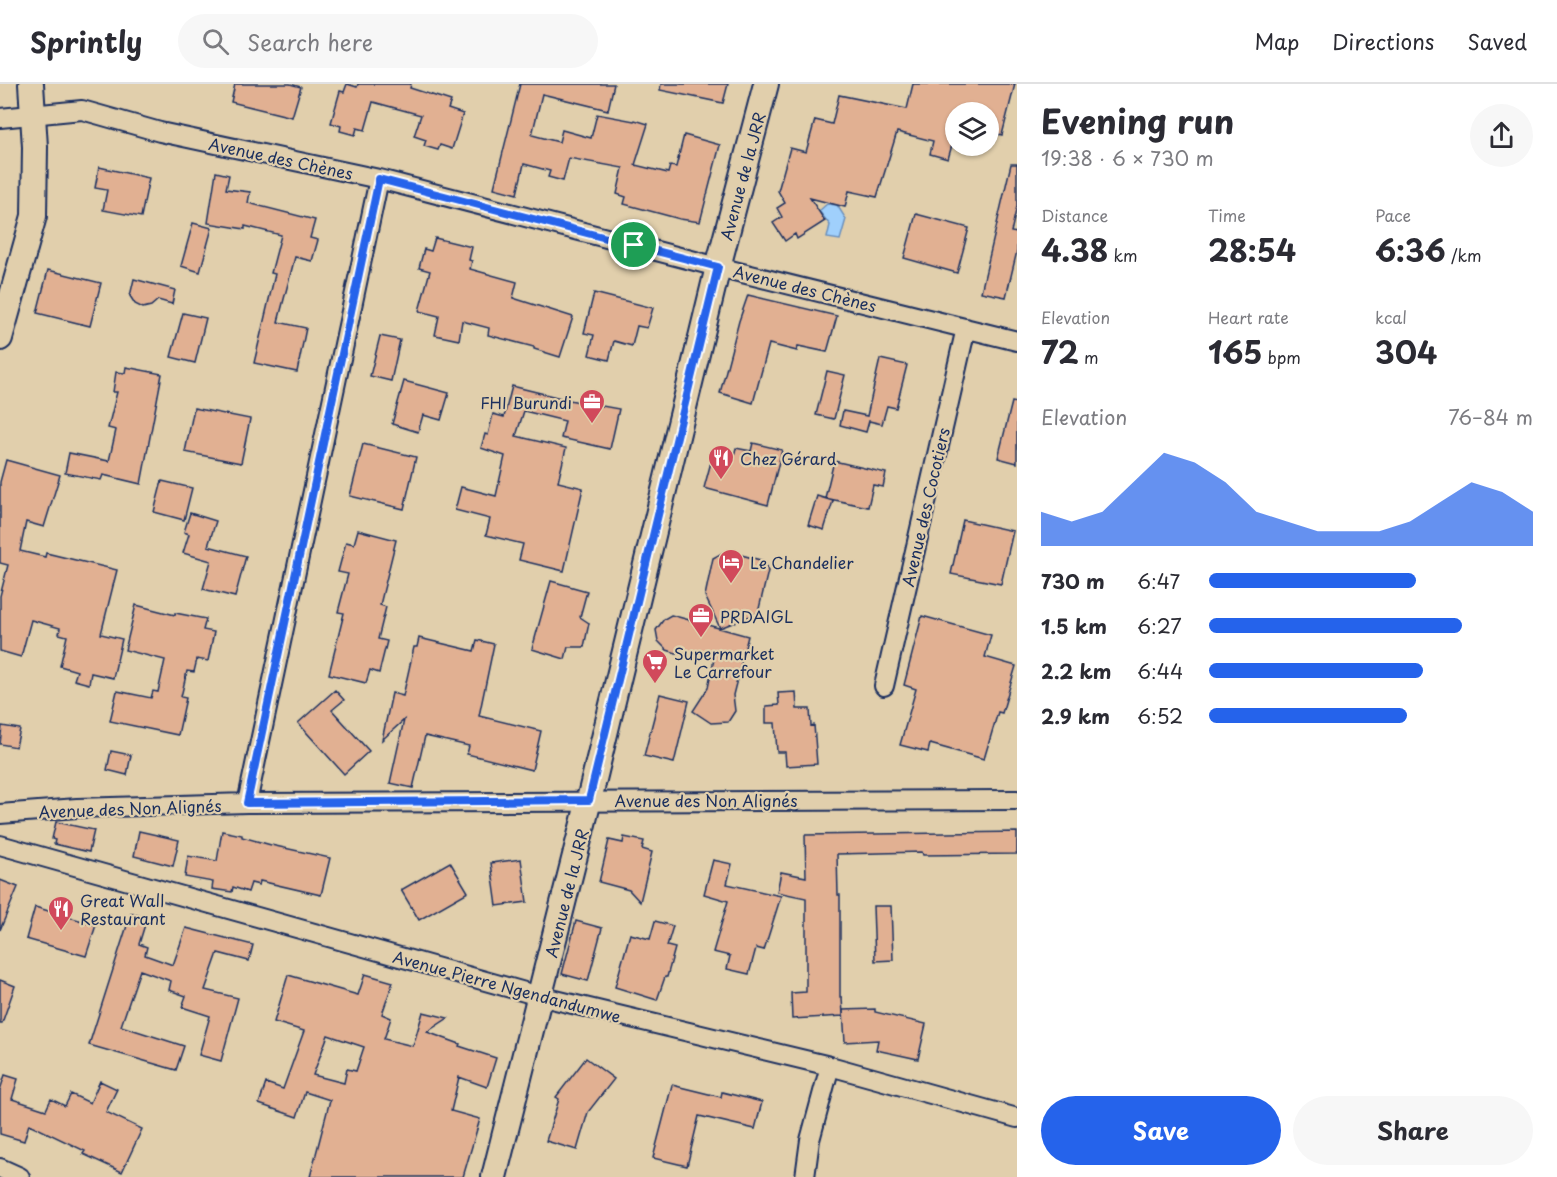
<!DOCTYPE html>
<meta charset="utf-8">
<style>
body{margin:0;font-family:"Playpen Sans",sans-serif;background:#f7f7f7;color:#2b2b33;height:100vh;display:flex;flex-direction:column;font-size:22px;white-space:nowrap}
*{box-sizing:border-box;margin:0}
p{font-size:20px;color:#7c7c81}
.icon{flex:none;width:33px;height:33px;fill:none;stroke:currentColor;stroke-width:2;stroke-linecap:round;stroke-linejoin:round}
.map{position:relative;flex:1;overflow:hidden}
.drawer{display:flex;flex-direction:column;background:#fff;width:540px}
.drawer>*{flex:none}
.tools{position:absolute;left:945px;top:18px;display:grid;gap:12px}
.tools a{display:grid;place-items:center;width:54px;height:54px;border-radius:50%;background:#fff;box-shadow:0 2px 4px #0004;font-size:30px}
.pin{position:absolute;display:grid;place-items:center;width:51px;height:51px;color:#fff;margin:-26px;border:3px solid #fff;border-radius:50%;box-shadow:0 2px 6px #0007}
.round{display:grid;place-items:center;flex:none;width:63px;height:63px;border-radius:32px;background:#f7f7f7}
.summary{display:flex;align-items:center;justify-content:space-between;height:102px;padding:0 24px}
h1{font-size:33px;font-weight:700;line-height:45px}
.metrics{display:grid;grid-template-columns:repeat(3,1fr);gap:9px;height:102px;padding:6px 24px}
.metrics div{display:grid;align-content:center}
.metrics b{font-size:30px;font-weight:700}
.metrics small{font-size:16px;font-weight:400}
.metrics p{font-size:16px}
.chart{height:168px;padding:12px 24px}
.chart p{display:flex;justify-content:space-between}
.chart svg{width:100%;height:108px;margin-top:6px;fill:#2563eb;opacity:.7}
.button{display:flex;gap:12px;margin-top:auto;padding:12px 24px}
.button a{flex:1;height:69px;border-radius:36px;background:#2563eb;color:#fff;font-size:24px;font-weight:700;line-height:69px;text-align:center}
.button a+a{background:#f7f7f7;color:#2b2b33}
ul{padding:0 24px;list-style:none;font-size:20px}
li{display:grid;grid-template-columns:96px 72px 1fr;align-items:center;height:45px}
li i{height:15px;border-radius:8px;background:#2563eb}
header{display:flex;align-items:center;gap:36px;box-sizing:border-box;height:84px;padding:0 30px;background:#fff;border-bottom:2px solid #e1e1e2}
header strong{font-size:28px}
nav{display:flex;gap:33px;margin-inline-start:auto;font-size:21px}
.search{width:420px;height:54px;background:#f7f7f7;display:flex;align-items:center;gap:15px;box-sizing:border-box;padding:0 21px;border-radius:33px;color:#7c7c81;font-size:22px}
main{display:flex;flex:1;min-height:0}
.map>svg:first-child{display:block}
.water{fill:#a0d0fc;stroke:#6b90bd;stroke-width:1.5}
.building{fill:#e1b092;stroke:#1b2f5e;stroke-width:1.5;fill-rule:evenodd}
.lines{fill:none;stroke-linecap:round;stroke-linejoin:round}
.street-casing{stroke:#1b2f5e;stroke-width:22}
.secondary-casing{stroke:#1b2f5e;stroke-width:28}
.street{stroke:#e1cfac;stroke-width:18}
.secondary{stroke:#e1cfac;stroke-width:24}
.route-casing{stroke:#fff;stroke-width:12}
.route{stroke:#2563eb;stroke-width:8}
.labels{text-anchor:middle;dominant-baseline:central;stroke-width:4.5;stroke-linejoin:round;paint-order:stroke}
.street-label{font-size:16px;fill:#1b2f5e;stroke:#e1cfac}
.poi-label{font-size:16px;fill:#1b2f5e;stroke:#e1cfac;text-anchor:start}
</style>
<header>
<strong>Sprintly</strong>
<div class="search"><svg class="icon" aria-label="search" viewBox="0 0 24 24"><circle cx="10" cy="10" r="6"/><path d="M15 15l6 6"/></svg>Search here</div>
<nav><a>Map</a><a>Directions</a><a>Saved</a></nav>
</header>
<main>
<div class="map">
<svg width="1017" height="1093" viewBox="0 0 1017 1093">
<rect width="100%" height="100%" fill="#e1cfac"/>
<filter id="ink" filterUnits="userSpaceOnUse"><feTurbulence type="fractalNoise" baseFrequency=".0167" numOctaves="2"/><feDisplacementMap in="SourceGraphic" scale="12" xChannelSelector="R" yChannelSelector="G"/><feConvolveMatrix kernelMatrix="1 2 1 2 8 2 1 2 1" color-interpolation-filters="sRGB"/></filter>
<g filter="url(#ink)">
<!-- water -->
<path class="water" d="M827,120L837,121L846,135L840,156L827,154L830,141L819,127Z"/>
<!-- building -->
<path class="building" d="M235,0H290L301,3L292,33L231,18Z
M347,0L357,3L358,0H411L410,4L451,17L448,25L463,30L452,65L440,61L438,66L424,62L426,56L414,52L421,31L373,18L365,46L357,44L355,51L340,47L341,42L331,39L340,7L344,8Z
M520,0H614L608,26L542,10L532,51L559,58L562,46L591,54L597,30L634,37L635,36L648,40L635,81L668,89L670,82L676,83L684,51L720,61L700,138L680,135L624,120L626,113L617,110L623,84L569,74L563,97L548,93L550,87L524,80L517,110L494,104Z
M661,0H728L723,19L660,6Z
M913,0H1015L1002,51L988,47V28H956V62L952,61L948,75L930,70L933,57L897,48L877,113L849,107L845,123L810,114L825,137L797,155L795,150L785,157L773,139L782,133L777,124L785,119L778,107L790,64L806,68L815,36L832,40L839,11L907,25Z
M1011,80H1017V122L1011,148L1017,149V167L1006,213L981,208Z
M99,83L149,94L141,133L103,126L107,106L95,104Z
M216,88L229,91L226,105L250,108L248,119L315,136L310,154L318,156L312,177L295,173L278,238L306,244L297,288L254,279L275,190L271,189L281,151L245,142V145L208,139Z
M916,130L969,144L957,189L904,174Z
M193,139L212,144L200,188L181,182Z
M435,154L472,163L469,176L472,177L470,185L517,198L513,214L573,233L560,273L534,265V263L488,251L489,244L462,237L459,256L435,251L439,232L419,227L430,187L419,184L424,165L431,167Z
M48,186L101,199L90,242L37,229Z
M134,195L175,206L172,220L158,216L151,222L143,224L135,220L130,212Z
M594,209L653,224L647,244L637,242L632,262L614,257L609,276L589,271L594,251L584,249Z
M748,211L837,232L827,268L798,262L797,267L769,260L753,319L720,309L739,237Z
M183,229L206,234L195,279L171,273Z
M380,252L400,256L391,297L370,292Z
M880,275L907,281L896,324L887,322L882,340L869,337L866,348L840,341L843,327L867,332Z
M126,283L162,290L141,400L103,391L101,396L65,389L69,369L109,377L116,346L108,344L117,308H113L116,288L125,289Z
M827,287L845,291L834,335L816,331Z
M404,297L449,309L441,336L423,331L418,348L392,340Z
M512,302L569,316L619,325L610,365L561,354L565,337L524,327L516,352L566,364L558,398L583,404L564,487L519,476L523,460L486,451L490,435L455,426L461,403L496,412L505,372L481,364L485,350L488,351L493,330L504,333Z
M1012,318L1017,319V379L998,374Z
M194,324L250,335L241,379L185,368Z
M753,359L782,366L768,421L704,404L711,378L731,383L736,364L751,367Z
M363,360L416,373L404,425L350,412Z
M6,376L60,391L44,443L26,438L20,467L45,473L46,469L117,486L101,550L122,555L113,594L91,589L89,600L74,596L77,587L60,582L67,552L59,550L60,544L31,536L21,573L0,567V512L8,481L0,479V398Z
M834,377L886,389L883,403L873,401L868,423L825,414Z
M162,397L192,404L184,436L154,428Z
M817,412L833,417L824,446L808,441Z
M190,429L216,437L208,462L246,472L235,513L203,505L211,477L183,469L189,450L184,448Z
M963,436L1013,447L1001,500L951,490Z
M358,446L396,456L380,521L386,523L378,555L387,557L379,589L370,586L366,599L329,590L344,529L338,528L348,490L338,488L346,458L354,460Z
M726,467L764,477L768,487L758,529L720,544L705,512L713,474Z
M551,497L587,507L580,533L589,539L584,563H568L565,575L532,565Z
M136,521L175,531V529L206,535L203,546L214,548L208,577L197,575L194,588L187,587L181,613L186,614L178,651L110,637L117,607L151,614L153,607L158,608L165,576L125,566Z
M671,531L748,552L733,611L735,627L728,638L711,639L693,627L708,604L714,575L686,567L676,569L667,566L658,557L656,546L664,535Z
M922,532L991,551L985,573L1016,582L1002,629L998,628L984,675L930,660L928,668L900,661L916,605L904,601Z
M419,554L474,567L477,556L494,560L479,632L541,647L532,686L467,670L469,662L425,652L413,704L390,699L404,636L382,656L392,609L403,612L414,563H417Z
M335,606L344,616L332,626L369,667L344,690L298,639Z
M796,608L797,625H810L811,642L814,641L817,680L786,682L785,668H777L775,639H766V622L779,621L778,609Z
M660,610L689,617L674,679L644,672Z
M2,642L20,645L16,663L0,660Z
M111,667L131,671L127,691L107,686Z
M56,738L94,746L89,768L54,760L55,756L52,755Z
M139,747L179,756L173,782L134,772Z
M222,747L242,751V753L271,761L330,774L321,811L260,797L259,801L251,799L248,808L233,803L232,808L212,805L213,798L185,793L188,772L217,777Z
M1017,748V770L923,771L922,768L837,770L838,811H840V913H842L843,932L792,935L791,909L806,908V814L777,808L781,788L806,793L805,751Z
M624,753L644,757L642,765L652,768L640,818L629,806L599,798L609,756L623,759Z
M521,775L527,818L497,822L491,779Z
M713,776L732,780L727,800L781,812L764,866L756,864L749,890L727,885L730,872L713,868L728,817L704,810Z
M450,778L468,808L419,836L401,806Z
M0,796L18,803L0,846Z
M873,822H891L893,876L875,877Z
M35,823L96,841L86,872L26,855Z
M131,829L147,834L139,860L147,863L145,871L173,881L186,844L253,861L249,877L218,869L205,906L238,914L221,977L199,971L210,932L182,923L186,912L169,906L171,897L140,886L121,942L184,962L176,986L89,961Z
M576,837L602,844L588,897L562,890Z
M655,837L673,842L667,862L675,864L667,893H665L657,916L615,903L630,850L650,855Z
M365,890L393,898L382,930L391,934L384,955L413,962L423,928L448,934L427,948L460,960L459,962L496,974L487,1003L459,993L451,1027L480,1035L463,1093H310L330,1016L305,1008L297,1033L259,1020L266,999L283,1005L304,947L274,938L288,891L358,911ZM328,951L364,963L356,987L347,985L344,999L313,991Z
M0,896L15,902L2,939H0Z
M875,925V928L926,940L918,975L876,966L878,956L845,958L843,926Z
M586,974L614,995L588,1028L577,1066L546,1057L559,1015L556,1013Z
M5,991L18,995L12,1015L46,1026L51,1015L65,1022L71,1010L90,1019L100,997L117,1005L106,1028L142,1045L122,1088L83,1070L85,1067L29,1040L24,1057L0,1050V1006Z
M672,1001L721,1013L722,1008L762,1018L755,1045L699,1032L687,1082L653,1074Z"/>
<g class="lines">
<defs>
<path id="street" d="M0,34L82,26L160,48L379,95L718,183L1017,257
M884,602L966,244
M247,719L379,95
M0,730L77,724L247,719L1017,716
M0,761L539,912L830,982L1017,1034
M0,1084L20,1093
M805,1093L810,1056L830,982"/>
<path id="secondary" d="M0,254L34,132L35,63L31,0
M494,1093L589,716L718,183L766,0"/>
</defs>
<!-- street casing -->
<use href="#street" class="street-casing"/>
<!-- secondary casing -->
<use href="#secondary" class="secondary-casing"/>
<!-- street -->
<use href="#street" class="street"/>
<!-- secondary -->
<use href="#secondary" class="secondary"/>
</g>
</g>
<g class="lines" filter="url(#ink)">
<defs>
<path id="route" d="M379,95L718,183L589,716L247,719Z"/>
</defs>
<!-- route casing -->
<use href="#route" class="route-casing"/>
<!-- route -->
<use href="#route" class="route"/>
</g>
<!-- icons -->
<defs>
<symbol id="office-pin" viewBox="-11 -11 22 30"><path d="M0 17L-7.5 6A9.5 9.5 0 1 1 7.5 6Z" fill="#d1495b" stroke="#e1cfac"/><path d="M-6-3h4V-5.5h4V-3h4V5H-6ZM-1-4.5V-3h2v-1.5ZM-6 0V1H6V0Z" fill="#fff"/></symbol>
<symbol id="restaurant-pin" viewBox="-11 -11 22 30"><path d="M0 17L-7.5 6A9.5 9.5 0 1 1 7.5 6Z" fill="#d1495b" stroke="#e1cfac"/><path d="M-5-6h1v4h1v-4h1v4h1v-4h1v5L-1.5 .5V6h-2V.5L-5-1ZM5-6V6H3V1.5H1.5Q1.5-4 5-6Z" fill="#fff"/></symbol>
<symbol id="hotel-pin" viewBox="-11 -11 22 30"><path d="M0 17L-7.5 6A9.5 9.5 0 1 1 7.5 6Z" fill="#d1495b" stroke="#e1cfac"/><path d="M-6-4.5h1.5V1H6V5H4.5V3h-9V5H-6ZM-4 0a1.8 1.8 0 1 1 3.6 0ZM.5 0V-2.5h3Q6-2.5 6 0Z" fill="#fff"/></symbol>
<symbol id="supermarket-pin" viewBox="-11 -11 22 30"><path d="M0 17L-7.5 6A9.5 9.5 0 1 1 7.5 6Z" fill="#d1495b" stroke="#e1cfac"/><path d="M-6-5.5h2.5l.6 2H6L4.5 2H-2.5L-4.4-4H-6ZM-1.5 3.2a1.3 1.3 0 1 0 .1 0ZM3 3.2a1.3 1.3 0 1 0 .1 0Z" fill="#fff"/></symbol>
</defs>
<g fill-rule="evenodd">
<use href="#office-pin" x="577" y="303" width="30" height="40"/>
<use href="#restaurant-pin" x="706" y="359" width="30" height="40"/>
<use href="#hotel-pin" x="716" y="463" width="30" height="40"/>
<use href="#office-pin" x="686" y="517" width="30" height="40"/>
<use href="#supermarket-pin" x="640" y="563" width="30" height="40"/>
<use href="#restaurant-pin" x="46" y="810" width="30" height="40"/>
</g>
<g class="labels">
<!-- street labels -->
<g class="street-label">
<text transform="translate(281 74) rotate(12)">Avenue des Chènes</text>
<text transform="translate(742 92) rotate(-75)">Avenue de la JRR</text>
<text transform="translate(805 204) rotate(14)">Avenue des Chènes</text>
<text transform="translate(925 423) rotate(-77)">Avenue des Cocotiers</text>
<text x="706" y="716">Avenue des Non Alignés</text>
<text transform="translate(130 724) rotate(-2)">Avenue des Non Alignés</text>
<text transform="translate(566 809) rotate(-76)">Avenue de la JRR</text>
<text transform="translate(507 902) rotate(15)">Avenue Pierre Ngendandumwe</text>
</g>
<!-- poi labels -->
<g class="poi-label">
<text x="572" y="318" text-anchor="end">FHI Burundi</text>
<text x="740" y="374">Chez Gérard</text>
<text x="750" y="478">Le Chandelier</text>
<text x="720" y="532">PRDAIGL</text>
<text x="674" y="569">Supermarket<tspan x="674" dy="18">Le Carrefour</tspan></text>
<text x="80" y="816">Great Wall<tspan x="80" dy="18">Restaurant</tspan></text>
</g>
</g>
</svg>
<div class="tools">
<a><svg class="icon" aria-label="layers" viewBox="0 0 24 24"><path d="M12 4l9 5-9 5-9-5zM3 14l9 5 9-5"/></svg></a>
</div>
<div class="pin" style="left:634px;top:161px;background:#1e9e55"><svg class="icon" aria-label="arrive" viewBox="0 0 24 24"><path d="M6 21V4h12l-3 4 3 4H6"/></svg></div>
</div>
<section class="drawer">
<div class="summary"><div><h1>Evening run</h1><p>19:38 · 6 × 730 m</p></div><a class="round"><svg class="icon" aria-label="share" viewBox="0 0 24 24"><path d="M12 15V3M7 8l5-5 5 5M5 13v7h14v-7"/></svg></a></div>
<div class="metrics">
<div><p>Distance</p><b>4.38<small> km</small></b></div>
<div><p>Time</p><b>28:54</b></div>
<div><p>Pace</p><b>6:36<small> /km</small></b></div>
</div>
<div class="metrics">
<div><p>Elevation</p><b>72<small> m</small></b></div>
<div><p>Heart rate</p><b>165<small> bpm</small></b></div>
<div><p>kcal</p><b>304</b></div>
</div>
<div class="chart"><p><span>Elevation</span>76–84 m</p>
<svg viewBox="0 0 160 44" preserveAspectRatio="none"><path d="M0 44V30L10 34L20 30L30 18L40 6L50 10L60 18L70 30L80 34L90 38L100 38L110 38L120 34L130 26L140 18L150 22L160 30V44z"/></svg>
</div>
<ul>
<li><b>730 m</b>6:47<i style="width:64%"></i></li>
<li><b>1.5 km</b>6:27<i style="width:78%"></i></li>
<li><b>2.2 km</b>6:44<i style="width:66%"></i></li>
<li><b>2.9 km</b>6:52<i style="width:61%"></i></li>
</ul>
<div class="button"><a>Save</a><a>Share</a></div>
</section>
</main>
